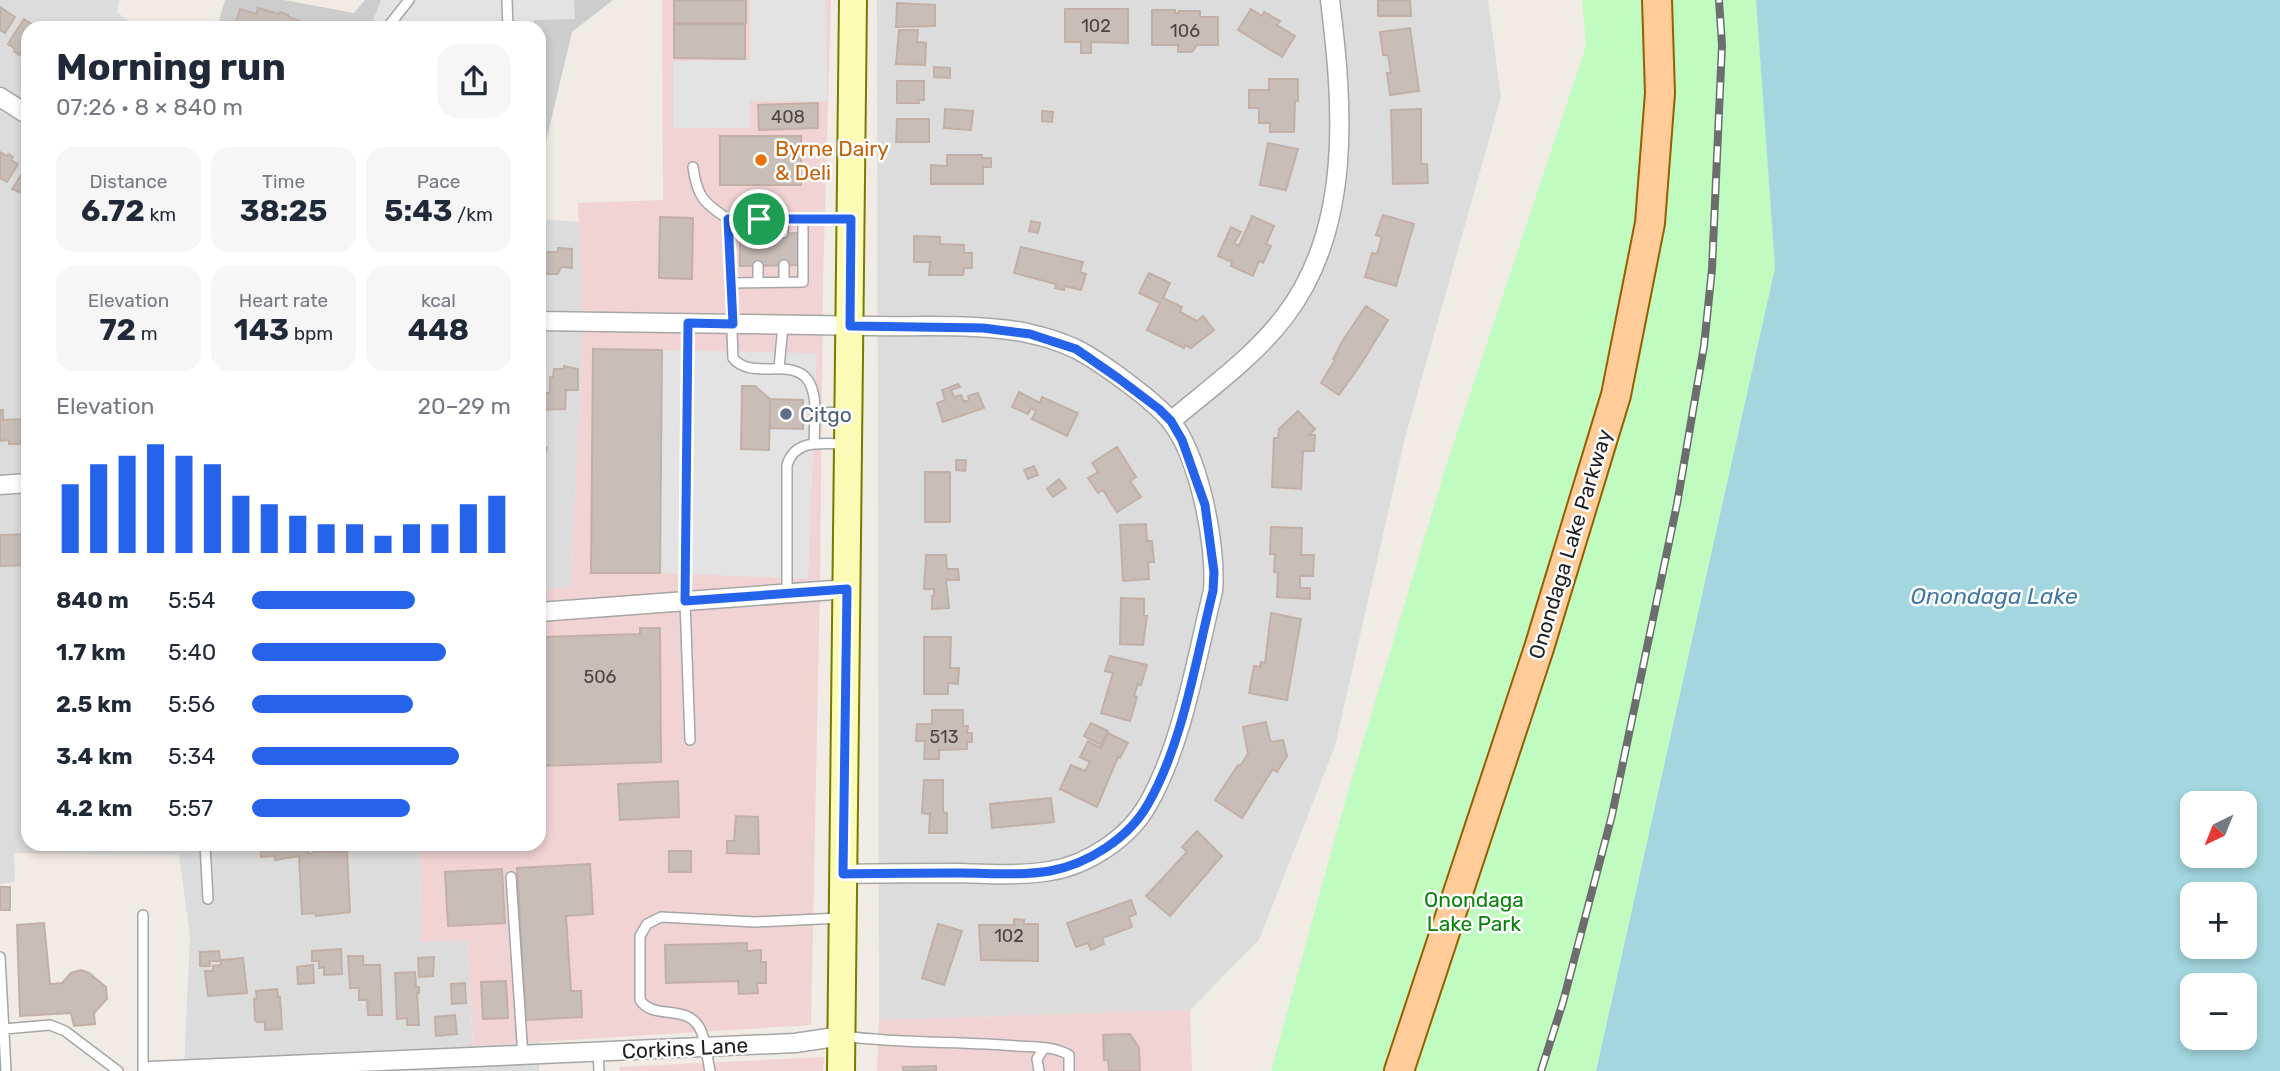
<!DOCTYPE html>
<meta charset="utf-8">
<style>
body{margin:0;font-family:Rubik,sans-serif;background:#f6f6f7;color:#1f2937;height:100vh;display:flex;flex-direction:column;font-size:26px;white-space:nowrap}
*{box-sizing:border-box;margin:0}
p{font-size:23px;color:#747a83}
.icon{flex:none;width:38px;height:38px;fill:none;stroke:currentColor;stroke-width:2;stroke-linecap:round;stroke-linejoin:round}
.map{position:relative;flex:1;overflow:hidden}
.details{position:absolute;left:21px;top:21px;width:525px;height:830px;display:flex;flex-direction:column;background:#fff;border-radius:21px;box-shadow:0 4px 10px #0003}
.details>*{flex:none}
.needle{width:46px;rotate:223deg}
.buttons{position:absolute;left:2180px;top:791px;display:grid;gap:14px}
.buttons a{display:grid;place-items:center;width:77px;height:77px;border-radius:14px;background:#fff;box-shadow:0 4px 10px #0003;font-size:35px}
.pin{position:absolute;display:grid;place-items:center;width:60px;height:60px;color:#fff;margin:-30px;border:4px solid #fff;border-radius:50%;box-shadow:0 2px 7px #0007}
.round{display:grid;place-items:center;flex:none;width:74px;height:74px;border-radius:21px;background:#f6f6f7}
.summary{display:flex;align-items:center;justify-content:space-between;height:119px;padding:0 35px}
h1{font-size:38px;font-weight:700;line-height:52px}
.figures{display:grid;grid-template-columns:repeat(3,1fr);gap:10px;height:119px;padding:7px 35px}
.figures div{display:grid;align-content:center;border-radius:18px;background:#f6f6f7;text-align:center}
.figures b{font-size:30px;font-weight:700}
.figures small{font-size:19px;font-weight:400}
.figures p{font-size:19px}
.chart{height:196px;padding:14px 35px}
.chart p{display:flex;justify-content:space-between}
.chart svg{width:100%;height:126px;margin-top:7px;stroke:#2563eb;stroke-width:6}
ul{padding:0 35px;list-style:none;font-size:23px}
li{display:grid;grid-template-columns:112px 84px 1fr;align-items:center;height:52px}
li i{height:18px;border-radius:9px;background:#2563eb}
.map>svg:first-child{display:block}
.residential{fill:#dddcdc}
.commercial{fill:#f1d3d4}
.religious{fill:#cdcdcd}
.park{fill:#c0fcc0}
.parking{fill:#e3e3e3;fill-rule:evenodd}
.water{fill:#a3d6df;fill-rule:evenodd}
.building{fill:#c8bdb7;stroke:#c2b0a6;stroke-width:2}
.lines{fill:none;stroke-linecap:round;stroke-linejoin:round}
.service-casing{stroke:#a6a6a6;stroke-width:12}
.minor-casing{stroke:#a6a6a6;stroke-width:21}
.secondary-casing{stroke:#777b00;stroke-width:30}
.primary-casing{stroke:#995c00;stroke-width:32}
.service{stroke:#fff;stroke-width:9}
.minor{stroke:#fff;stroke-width:18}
.secondary{stroke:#fcfbb6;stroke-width:26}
.primary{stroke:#ffcc9a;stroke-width:28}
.rail-casing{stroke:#6d6d6d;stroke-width:8}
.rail{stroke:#fff;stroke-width:5;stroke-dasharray:16;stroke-linecap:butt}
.route-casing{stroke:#fff;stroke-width:14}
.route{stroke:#2563eb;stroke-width:9}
.food-dot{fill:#e8710a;stroke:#fff;stroke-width:2.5}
.service-dot{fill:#5c6f8a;stroke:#fff;stroke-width:2.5}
.labels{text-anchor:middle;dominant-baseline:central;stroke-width:5;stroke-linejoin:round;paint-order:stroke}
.number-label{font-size:18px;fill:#494645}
.food-label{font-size:21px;fill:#c56008;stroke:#fff;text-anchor:start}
.service-label{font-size:21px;fill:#4e5e75;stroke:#fff;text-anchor:start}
.street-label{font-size:21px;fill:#1f1f1f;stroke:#fff}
.park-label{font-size:21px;fill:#078308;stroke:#fff}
.water-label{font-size:23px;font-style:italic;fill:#4178a3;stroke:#fff}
</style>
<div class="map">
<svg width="2280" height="1071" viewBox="0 0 2280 1071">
<rect width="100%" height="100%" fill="#f0ebe4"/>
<!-- residential -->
<path class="residential" d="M0,0H119L117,12L137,28H28V844H420L421,941L467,940L473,1046L540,1042L539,1071H184L190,935L179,855L14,853L15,882L0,884Z
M877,0H1488L1501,97L1405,438L1335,746L1259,940L1190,1010L879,1020Z
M539,219L579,222L583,336L571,587L539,590Z"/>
<!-- commercial -->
<path class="commercial" d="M662,0H831L823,281L820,582L811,1025L473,1046L467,940L421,942L420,844H539V590L571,587L583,336L578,203L663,200Z
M1190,1010L1192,1071H877L879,1020Z
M824,1057L823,1071H620L619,1067Z"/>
<!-- religious -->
<path class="religious" d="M225,0H284L354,13L365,0H613L572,32L539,171V28H217Z"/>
<!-- park -->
<path class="park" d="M1582,0H1756L1775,268L1596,1071H1271L1344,805L1446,466L1586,46Z"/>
<!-- parking -->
<path class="parking" d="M381,0H574L575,19L534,20L533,28H370Z
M750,0H826L827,101H750V128H673V61L750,60Z
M662,350L817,353L808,579L660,573ZM743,386H755L770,399L803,400L802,429L770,428L769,450L741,449Z"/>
<!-- water -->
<path class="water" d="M1756,0H2280V1071H1596L1775,268ZM2193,803H2245V856H2193ZM2193,894H2245V947H2193ZM2193,985H2245V1038H2193Z"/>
<!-- building -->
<path class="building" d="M674,0H746V23H674Z
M1378,0H1410L1411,16H1378Z
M897,3L935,5V26L896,27Z
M0,7L15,17L5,33L0,30Z
M258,8L279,14L280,12L288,15V17L321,28H234L240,9L256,14Z
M1065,9H1128V43L1091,42V53H1081V42H1065Z
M1251,9L1262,16L1264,12L1280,21L1277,25L1295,36L1282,57L1238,30Z
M1152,10H1175V13H1179V11H1200V17H1218V45H1197L1192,52H1178V45H1152Z
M24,19L35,26V28H28V57L20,52L19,55L14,51L15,49L8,44Z
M674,24H745V59L674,58Z
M1410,28L1419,91L1390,95L1387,73H1391L1388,55H1383L1380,32Z
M899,30H918L917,42L926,43L925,65L896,64Z
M934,67L950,68V78L934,77Z
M1269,79H1298V101H1295L1294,132H1270V123H1259V108H1249V90H1269Z
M897,81H924V100H918L919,103H897Z
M818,103V128L759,130L758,105Z
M945,109L973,111L971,130L944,128Z
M1421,109V164H1427L1428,183L1393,184L1391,110Z
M1042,111L1053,112L1052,122L1042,121Z
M897,119H929V142H896Z
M720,136H801V185H720Z
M1268,143L1298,149L1286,190L1260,185Z
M0,152L7,156L9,154L13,157L11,160L18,164L7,182L0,178Z
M947,155H982V158H991V167H983V184H931V165L947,166Z
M21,175L28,179V196L12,189Z
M1383,215L1414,224L1396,286L1365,277L1372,253L1377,254L1382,237L1376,235Z
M1252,216L1274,226L1266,244L1271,246L1263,263L1259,261L1253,276L1231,266L1232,262L1218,256L1225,240L1228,239L1226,238L1231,227L1241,232L1234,243L1239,246Z
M660,217L693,218L692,279L659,278Z
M1031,221L1040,223L1038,233L1029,231Z
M800,233L801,265L740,266V234Z
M914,236L940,237V244L964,245V253H972V268H964L963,275H929L930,262H914Z
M1021,247L1083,262L1080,272L1086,274L1081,290L1065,286L1064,290L1055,288L1056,284L1014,273Z
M558,248L572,249V268L561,267L558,274H544V277H539V252H558Z
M1149,273L1170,283L1163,298L1182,307L1180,312L1197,321L1203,316L1214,330L1191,348L1185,345L1184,348L1147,330L1160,303L1139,293Z
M1366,306L1388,320L1361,364L1339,395L1321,383L1335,360L1333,359L1343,340Z
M593,349L662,350L660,573H591Z
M564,366L578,369V390H566L565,409L541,410V393H550V377H553L554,369H564Z
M958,384L960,387L951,390L954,397L961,395L964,402L969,400L968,396L978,393L984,408L943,422L937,403L945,400L942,390Z
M742,386H755L770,399L769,450L741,449Z
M1019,392L1040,403L1042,397L1078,413L1067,436L1032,419L1036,411L1031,408L1028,414L1012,407Z
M770,399L803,400V429L770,428Z
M0,410H3V420L24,419L25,439L20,440V444H9V440L0,441Z
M1298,411L1315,429L1309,435H1315L1314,451H1303L1301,489L1272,487L1274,438H1278L1279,429Z
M539,445L547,448L539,472Z
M1117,447L1136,477L1130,481L1141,497L1117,512L1103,490L1098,493L1088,478L1098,472L1092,463Z
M956,460H966L965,471L956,470Z
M1034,466L1038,475L1028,479L1024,470Z
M925,472H950V522H925Z
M1059,479L1066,488L1053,497L1047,489Z
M1146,524L1147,541H1152L1154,562H1148L1149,579L1123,581L1120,525Z
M1271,527L1302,528L1301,555H1314L1313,576H1300V588H1310V599L1277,597L1278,573L1274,572L1275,554H1270Z
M28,534V565L0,566V535Z
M926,555H946L947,569H958L959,580H946L949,608L932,609V596H934V589H924Z
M1121,598L1144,599V616H1147L1143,645L1120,644Z
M1271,613L1301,619L1287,700L1249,693L1254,666L1260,667L1261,662L1265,663Z
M640,628H660L661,762L539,766V637L640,634Z
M924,637H951L950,668H959L958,684L948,683V694H924Z
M1110,656L1147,665L1141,685L1138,684L1134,696L1137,697L1130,721L1101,713L1113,673L1105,671Z
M932,710H963V726H968L967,733H972V742H967V749L939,750V759H924L925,741H916L917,724H932Z
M1266,722L1270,740L1272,742L1283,740L1287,756L1277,772L1273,769L1242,818L1215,800L1238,765L1240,766L1248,754L1243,727Z
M1091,723L1108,731L1101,745L1084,736Z
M1108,733L1128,743L1120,758L1118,757L1097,807L1060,789L1071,765L1085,771L1090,762L1080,757L1088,741L1101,748Z
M924,780H943V812L947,813V833H929L930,814L922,813Z
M678,781L679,817L620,820L618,784Z
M1051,798L1054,822L992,828L990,804Z
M736,816L758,817L759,854L727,853V841H734Z
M1197,831L1222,856L1170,916L1146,896L1187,852L1182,847Z
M261,844H307L308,854L313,853V851L347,852L350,912L316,916L315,913L302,914L299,856L275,860V856L261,857Z
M669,851H691V872H669Z
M590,864L593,914L566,916L571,991H581L582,1017L526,1020L517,868Z
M502,869L505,923L448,926L445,872Z
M0,887H10V910H0Z
M1131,900L1136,914L1129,917L1132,927L1102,938L1104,944L1091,950L1088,943L1076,947L1067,923Z
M1014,919L1024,920V924H1038V961L981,960L979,925H1014Z
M44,923L50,984L62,983L71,973L81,970L89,973L106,987L107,999L94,1013L95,1024L74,1026L71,1013L20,1016L17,925Z
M938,924L962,931L944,985L922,978Z
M747,943V951L761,950V962H766V983H757L758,993L739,994L738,981L666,983L665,945Z
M341,949L342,974L324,975V967L319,968V961H312V951Z
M219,951L220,961H209L210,966H200V952Z
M348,956H363V965H380L382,1015H368L367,1000H359V988H350Z
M434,957L433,976L419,977L418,958Z
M243,958L247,993L208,996L205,971H213V966L221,965V960Z
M313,965L314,983L298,984L297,967Z
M415,972L416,987H419V993H417L419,1025H407V1018L397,1019L395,973Z
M506,981L508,1018L483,1019L481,982Z
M465,983L466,1003L452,1004L451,984Z
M277,989L278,997H280L282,1029L265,1030V1022H257L255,1020L254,999L257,998L256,991Z
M455,1015L457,1034L436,1036L435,1017Z
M1130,1034L1139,1048L1140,1071H1109L1108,1060H1104L1103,1035Z
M936,1066V1071H903V1067Z"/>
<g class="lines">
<defs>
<path id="service" d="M507,0L508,28
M387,28L409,0
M693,167C697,197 704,203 728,219
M759,233V219
M783,233V220
M758,266V283
M784,282V265
M731,283L803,282V220
M688,323L685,601L690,740
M779,368L783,325
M847,412L815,413C816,340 756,387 733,358L728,219H847
M814,444L815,413
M787,593V465C795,438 823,444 846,444
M205,844L208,899
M511,877L523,1057
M143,915V1071
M0,957L6,1071
M4,1029L50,1025L65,1031L118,1071
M843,1036C901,1044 959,1041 1017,1046C1035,1047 1054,1046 1069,1055V1071
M598,1053L599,1071
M710,1071C707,1058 706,1038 699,1027C686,1004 653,1020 640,1000V936L647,924L661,917L755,922L840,918
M1039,1071L1037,1059L1044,1048"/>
<path id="minor" d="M0,97L28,115
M539,321C650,323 762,324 873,326C920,327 987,323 1031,334C1046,337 1063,343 1076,349C1100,361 1153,400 1169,419C1199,454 1217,546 1213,591C1196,659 1183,743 1148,804C1129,838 1088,865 1050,871C1020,876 990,874 960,873C921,873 882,873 843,874
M1171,421C1210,388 1254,357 1285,316C1353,227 1343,104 1330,0
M0,485L28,483
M539,612L847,589
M150,1071L795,1043L842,1036"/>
<path id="secondary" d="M841,1071L853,0"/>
<path id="primary" d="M1399,1071L1539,648L1616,395L1650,223L1660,93L1657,0"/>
</defs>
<!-- service casing -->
<use href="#service" class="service-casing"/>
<!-- minor casing -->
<use href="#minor" class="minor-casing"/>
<!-- secondary casing -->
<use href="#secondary" class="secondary-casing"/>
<!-- primary casing -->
<use href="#primary" class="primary-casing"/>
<!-- service -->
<use href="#service" class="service"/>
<!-- minor -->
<use href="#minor" class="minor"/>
<!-- secondary -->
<use href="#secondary" class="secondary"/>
<!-- primary -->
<use href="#primary" class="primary"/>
<defs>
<path id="rail" d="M1541,1071L1563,1002L1612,815L1677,504L1704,346L1712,269L1722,45L1719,0"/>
</defs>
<!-- rail casing -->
<use href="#rail" class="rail-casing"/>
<!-- rail -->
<use href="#rail" class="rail"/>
</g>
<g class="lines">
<defs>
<path id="route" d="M728,219H851L850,326L983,328L1030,334L1076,349L1118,378L1159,409L1171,421L1182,440L1205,505L1214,572L1213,591C1196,659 1183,743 1148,804C1129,838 1088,864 1050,871C1020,876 990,873 960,873C921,873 882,873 843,874L847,589L685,601L688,323L733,324Z"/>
</defs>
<!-- route casing -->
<use href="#route" class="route-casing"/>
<!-- route -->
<use href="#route" class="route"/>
</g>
<!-- markers -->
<circle class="food-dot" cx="761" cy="160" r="7"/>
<circle class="service-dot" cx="786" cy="414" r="7"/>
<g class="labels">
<!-- number labels -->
<g class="number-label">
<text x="1096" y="26">102</text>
<text x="1185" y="31">106</text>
<text x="788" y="117">408</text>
<text x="600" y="677">506</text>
<text x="944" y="737">513</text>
<text x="1009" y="936">102</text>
</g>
<!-- food labels -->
<g class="food-label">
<text x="775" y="148">Byrne Dairy<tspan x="775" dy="24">&amp; Deli</tspan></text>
</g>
<!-- service labels -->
<g class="service-label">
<text x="800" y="414">Citgo</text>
</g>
<!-- street labels -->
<g class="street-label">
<text transform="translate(1570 544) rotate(-73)">Onondaga Lake Parkway</text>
<text transform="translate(685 1048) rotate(-3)">Corkins Lane</text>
</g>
<!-- park labels -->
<g class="park-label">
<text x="1474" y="899">Onondaga<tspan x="1474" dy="24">Lake Park</tspan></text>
</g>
<!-- water labels -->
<g class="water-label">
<text x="1994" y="596">Onondaga Lake</text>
</g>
</g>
</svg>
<div class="buttons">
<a><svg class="needle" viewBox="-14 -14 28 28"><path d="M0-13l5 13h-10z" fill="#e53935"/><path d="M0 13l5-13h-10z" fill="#747a83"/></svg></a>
<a>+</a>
<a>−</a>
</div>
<div class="pin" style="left:759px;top:219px;background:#1e9e55"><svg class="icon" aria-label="arrive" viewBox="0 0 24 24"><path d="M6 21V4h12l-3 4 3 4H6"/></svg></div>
<section class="details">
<div class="summary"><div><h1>Morning run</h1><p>07:26 · 8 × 840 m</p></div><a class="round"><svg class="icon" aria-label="share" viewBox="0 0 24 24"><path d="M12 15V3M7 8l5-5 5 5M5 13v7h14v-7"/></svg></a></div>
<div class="figures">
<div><p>Distance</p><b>6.72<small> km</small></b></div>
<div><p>Time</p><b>38:25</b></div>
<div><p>Pace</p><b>5:43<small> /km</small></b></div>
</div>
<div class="figures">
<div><p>Elevation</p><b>72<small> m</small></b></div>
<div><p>Heart rate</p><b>143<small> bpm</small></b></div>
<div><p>kcal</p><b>448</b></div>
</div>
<div class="chart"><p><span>Elevation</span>20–29 m</p>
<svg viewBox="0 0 160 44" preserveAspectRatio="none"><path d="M5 44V20M15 44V13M25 44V10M35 44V6M45 44V10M55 44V13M65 44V24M75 44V27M85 44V31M95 44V34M105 44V34M115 44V38M125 44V34M135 44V34M145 44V27M155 44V24"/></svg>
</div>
<ul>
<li><b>840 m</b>5:54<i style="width:63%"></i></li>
<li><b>1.7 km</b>5:40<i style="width:75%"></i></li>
<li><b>2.5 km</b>5:56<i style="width:62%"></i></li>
<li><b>3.4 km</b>5:34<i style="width:80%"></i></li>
<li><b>4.2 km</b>5:57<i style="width:61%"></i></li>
</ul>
</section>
</div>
